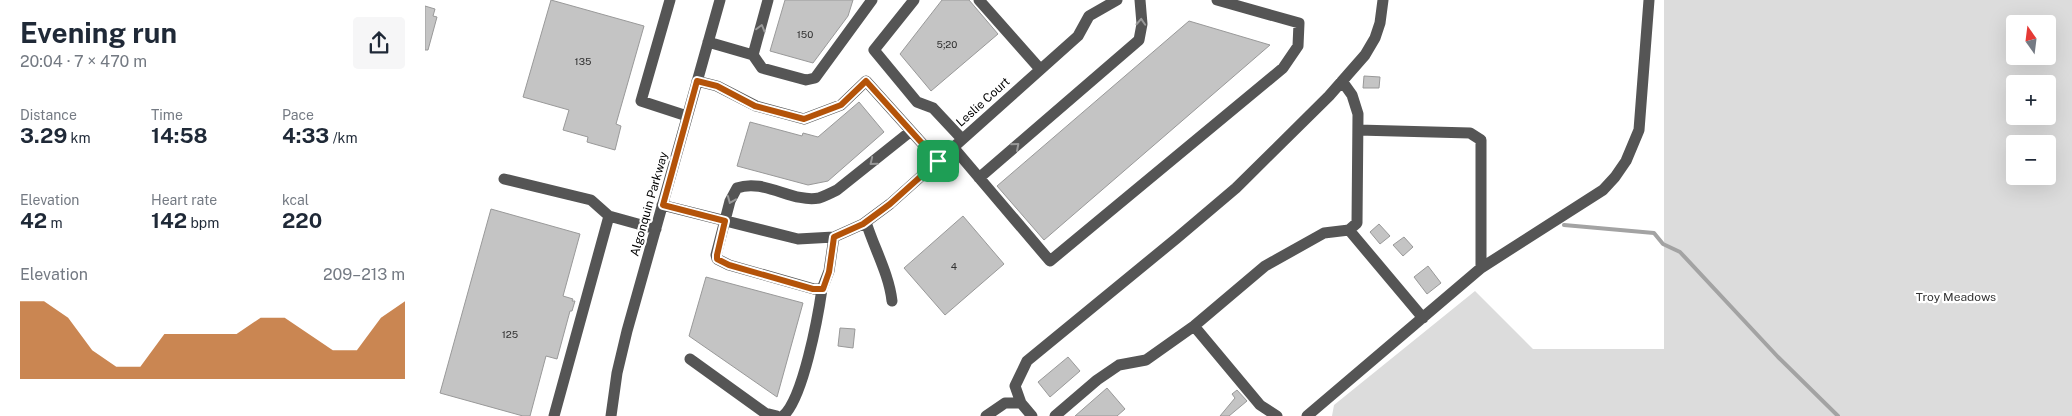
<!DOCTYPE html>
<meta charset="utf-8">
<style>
body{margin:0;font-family:"Public Sans",sans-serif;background:#f6f6f7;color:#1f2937;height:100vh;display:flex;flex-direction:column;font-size:19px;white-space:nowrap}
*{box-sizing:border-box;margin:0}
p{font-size:16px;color:#747a83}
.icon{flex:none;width:28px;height:28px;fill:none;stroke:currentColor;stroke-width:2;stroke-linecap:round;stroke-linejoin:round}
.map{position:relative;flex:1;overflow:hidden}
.sheet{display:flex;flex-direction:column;background:#fff;width:425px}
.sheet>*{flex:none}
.needle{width:32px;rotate:346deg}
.buttons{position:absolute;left:1581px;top:15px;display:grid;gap:10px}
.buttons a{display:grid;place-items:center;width:50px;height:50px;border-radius:5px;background:#fff;box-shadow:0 5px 20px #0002;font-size:25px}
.pin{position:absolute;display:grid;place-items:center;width:42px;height:42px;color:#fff;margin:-21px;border-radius:10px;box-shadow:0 2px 8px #0006}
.round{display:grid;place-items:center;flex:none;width:52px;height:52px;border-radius:5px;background:#f6f6f7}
.summary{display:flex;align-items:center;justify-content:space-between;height:85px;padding:0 20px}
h1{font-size:28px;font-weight:700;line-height:38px}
.figures{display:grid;grid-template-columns:repeat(3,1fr);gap:8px;height:85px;padding:5px 20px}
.figures div{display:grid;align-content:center}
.figures b{font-size:21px;font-weight:700}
.figures small{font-size:14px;font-weight:400}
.figures p{font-size:14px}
.chart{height:140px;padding:10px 20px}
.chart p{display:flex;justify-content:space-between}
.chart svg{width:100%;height:90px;margin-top:5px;fill:#b45309;opacity:.7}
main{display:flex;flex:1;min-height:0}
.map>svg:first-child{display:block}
.green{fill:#dcdcdc;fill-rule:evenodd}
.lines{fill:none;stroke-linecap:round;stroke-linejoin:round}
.stream{stroke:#a3a3a3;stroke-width:4}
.building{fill:#c4c4c4;stroke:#999}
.minor{stroke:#555;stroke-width:11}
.oneway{stroke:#999}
.route-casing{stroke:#fff;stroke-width:10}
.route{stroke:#b45309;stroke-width:6}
.labels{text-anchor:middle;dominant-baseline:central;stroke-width:4.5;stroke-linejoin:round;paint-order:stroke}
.number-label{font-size:10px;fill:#313131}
.street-label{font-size:12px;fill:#000;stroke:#fff}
.park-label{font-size:12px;fill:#333;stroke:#fff}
</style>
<main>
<section class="sheet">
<div class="summary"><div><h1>Evening run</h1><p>20:04 · 7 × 470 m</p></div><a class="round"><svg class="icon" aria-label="share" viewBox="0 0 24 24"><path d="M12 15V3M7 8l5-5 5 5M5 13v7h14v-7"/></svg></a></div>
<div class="figures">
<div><p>Distance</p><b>3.29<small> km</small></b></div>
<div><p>Time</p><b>14:58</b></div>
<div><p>Pace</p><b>4:33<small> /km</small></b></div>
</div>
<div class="figures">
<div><p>Elevation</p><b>42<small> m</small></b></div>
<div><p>Heart rate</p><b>142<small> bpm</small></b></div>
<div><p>kcal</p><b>220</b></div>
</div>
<div class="chart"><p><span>Elevation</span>209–213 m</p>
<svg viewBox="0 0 160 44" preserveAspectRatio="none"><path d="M0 44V6L10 6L20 14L30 30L40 38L50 38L60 22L70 22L80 22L90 22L100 14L110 14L120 22L130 30L140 30L150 14L160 6V44z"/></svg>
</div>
</section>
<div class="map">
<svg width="1647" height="416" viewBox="0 0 1647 416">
<rect width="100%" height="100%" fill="#fff"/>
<!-- green -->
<path class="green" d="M1239,0H1647V416H907L909,405L1050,291L1108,349H1239ZM1590,24H1622V56H1590ZM1590,84H1622V116H1590ZM1590,144H1622V176H1590Z"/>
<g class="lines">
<!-- stream -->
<path class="stream" d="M1139,225L1229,233L1238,244L1255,252L1353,357L1413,416"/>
</g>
<!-- building -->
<path class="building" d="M126,0L219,26L191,124L196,126L190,150L162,142L163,137L138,130L144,110L98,97Z
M360,0H428L423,16L388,63L345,51Z
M517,0H544L573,34L506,91L475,54Z
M0,6L10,9L8,16L12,17L3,50H0Z
M764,21L845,45L619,240L572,186Z
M939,76L955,77L954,88H938Z
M434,102L459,132L403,181L383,185L312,166L325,122L377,136L378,133L393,137Z
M66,209L155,234L138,296L148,299L147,301H150L147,311H145L132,359L121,356L105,416H98L15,393Z
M538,216L579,264L520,315L479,268Z
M954,224L965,236L955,244L945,232Z
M979,237L988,247L978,256L968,245Z
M1003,266L1016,283L1002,294L989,277Z
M281,277L378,303L352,397L264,336Z
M415,328L430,329L428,348L413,346Z
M643,357L655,371L625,397L613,382Z
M682,388L700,409L692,416H650Z
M812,390L822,401L804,416H795L810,398L807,394Z"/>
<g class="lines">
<!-- minor -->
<path class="minor" d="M245,0L216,101L262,116
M489,0L449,50L492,102L508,108L537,139
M554,0L615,69
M283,42L328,55L337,68L381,80L390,78L447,0
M328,55L343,0
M272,81L292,86L331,106L379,119L416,105L441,81L513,161
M933,130L1045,133L1056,140V268
M528,147L625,261L858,68L873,46L874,23L792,0
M554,178L714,40L717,24L715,0
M79,179L166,200L184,216L129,416
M237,205L373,239L409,237L438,224L465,204L653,36L664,16L692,0
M184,216L231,229
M441,222C449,248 464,274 467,301
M924,230L998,318
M409,237L404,271L397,289H389L304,265L292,259L291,255L305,201L312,188C339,178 367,203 394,198C400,196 406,193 412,190L486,131
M769,326L835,405L852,416
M265,359L340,413L352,416
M186,416L192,373L202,331L295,0
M358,416C378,399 393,317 397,289
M561,416L580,403H596
M607,416L596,403L590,386L602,361L752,238L811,188L904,96L940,55L950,38L955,23L958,0
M630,416L672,380L694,365L721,360L769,326L840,266L899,233L924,230L932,223L933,114L927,95L917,81
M882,416L1056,268L1178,190L1190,177L1201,161L1214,130L1224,0"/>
</g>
<!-- one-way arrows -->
<defs><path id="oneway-chevron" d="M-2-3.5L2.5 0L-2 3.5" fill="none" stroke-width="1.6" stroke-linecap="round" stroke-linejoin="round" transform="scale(1.25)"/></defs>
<g class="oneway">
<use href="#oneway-chevron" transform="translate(716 22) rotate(-87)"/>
<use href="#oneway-chevron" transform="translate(336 28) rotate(-75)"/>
<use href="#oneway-chevron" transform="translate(591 146) rotate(-41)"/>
<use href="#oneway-chevron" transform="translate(448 162) rotate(141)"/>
<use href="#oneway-chevron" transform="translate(306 200) rotate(112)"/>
</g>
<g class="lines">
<defs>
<path id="route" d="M272,81L292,86L330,106L379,119L416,105L441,81L513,161L465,204L438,224L409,237L404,272L398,289H388L304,265L292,259V255L300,221L238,205Z"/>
</defs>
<!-- route casing -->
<use href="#route" class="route-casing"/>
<!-- route -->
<use href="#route" class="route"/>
</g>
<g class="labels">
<!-- number labels -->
<g class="number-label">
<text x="380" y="34">150</text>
<text x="522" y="44">5;20</text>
<text x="158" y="61">135</text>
<text x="529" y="266">4</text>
<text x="85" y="334">125</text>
</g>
<!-- street labels -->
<g class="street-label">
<text transform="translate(558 102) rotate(-42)">Leslie Court</text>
<text transform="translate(224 204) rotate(-74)">Algonquin Parkway</text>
</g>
<!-- park labels -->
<g class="park-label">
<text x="1531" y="297">Troy Meadows</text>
</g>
</g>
</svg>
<div class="buttons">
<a><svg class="needle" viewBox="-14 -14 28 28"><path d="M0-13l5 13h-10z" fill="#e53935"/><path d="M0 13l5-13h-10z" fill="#747a83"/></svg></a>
<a>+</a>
<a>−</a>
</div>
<div class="pin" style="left:513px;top:161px;background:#1e9e55"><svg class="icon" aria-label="arrive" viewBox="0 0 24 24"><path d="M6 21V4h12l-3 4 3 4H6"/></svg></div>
</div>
</main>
